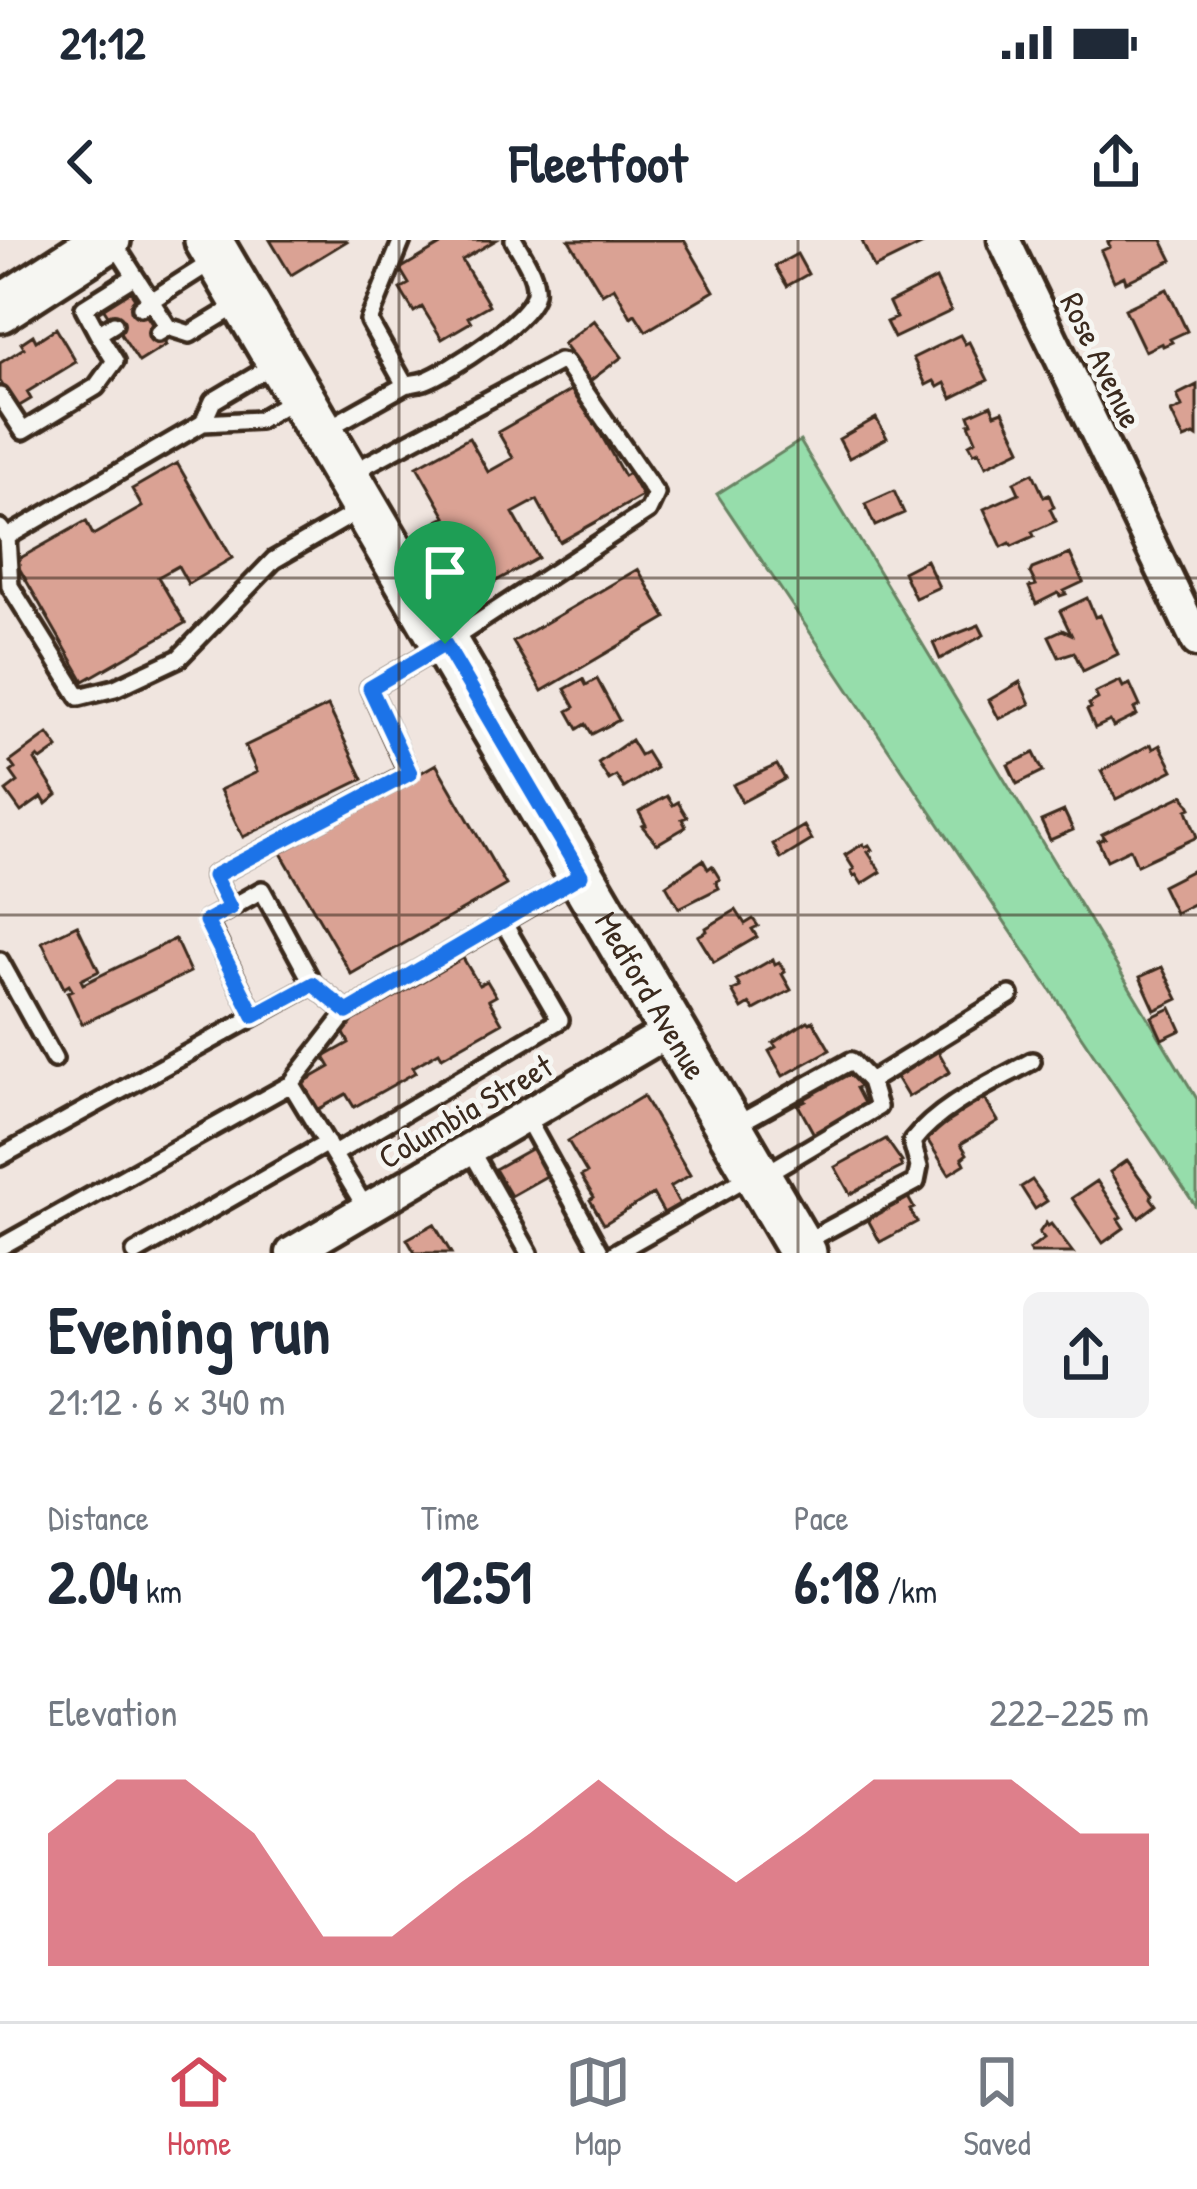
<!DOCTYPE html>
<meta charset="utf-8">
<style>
body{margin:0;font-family:"Patrick Hand",sans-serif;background:#f2f2f3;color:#1f2937;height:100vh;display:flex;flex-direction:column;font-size:45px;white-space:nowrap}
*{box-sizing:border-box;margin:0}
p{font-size:39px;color:#747a83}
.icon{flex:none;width:66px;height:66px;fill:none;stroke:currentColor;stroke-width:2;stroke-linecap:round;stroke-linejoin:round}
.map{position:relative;height:1013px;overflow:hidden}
.details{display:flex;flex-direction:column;background:#fff;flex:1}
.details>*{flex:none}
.pin{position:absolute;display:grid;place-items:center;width:102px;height:102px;color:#fff;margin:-123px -51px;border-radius:50% 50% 50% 0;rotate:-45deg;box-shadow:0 0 12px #0007}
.pin .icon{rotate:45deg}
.round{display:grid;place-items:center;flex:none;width:126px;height:126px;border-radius:18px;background:#f2f2f3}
.overview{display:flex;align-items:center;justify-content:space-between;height:204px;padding:0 48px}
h1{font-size:66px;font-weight:700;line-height:90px}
.stats{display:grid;grid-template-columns:repeat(3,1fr);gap:18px;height:204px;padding:12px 48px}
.stats div{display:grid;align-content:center}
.stats b{font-size:60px;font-weight:700}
.stats small{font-size:33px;font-weight:400}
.stats p{font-size:33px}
.chart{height:336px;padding:24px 48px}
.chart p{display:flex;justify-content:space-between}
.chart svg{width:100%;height:216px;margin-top:12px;fill:#d1495b;opacity:.7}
.status{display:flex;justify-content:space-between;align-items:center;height:84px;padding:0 60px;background:#fff;direction:ltr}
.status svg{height:33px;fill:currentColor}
header{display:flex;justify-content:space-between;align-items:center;height:156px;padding:0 48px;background:#fff;font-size:54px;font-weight:700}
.tabs{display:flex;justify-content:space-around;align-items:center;height:168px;border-top:3px solid #e0e1e3;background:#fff;font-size:33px;color:#747a83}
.tabs a{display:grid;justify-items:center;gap:6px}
.tabs .selected{color:#d1495b}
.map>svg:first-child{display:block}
.green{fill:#96ddab;stroke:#688464;stroke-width:3}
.building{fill:#daa294;stroke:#3b2a1e;stroke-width:3}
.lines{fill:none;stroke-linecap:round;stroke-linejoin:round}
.lane-casing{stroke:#3b2a1e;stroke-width:24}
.street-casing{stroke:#3b2a1e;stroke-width:39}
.primary-casing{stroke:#3b2a1e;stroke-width:54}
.lane{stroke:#f6f6f2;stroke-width:15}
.street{stroke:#f6f6f2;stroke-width:30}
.primary{stroke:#f6f6f2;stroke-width:45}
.route-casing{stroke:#fff;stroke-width:24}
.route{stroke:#1a73e8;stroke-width:15}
.grid{fill:none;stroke:#3b2a1e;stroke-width:3;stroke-opacity:0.55}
.labels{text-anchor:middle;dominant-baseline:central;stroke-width:10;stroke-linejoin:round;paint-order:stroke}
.street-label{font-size:33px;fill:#3b2a1e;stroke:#f6f6f2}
</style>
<div class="status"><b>21:12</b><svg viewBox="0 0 49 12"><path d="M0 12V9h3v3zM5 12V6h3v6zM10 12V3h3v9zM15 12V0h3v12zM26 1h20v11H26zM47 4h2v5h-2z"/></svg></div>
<header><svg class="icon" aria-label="back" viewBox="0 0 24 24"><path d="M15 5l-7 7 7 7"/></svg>Fleetfoot<svg class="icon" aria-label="share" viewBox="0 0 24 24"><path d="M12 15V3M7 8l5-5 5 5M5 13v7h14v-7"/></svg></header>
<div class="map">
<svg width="1197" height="1013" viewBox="0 0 1197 1013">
<rect width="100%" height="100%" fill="#f0e5df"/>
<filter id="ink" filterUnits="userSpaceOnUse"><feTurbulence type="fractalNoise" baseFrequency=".00833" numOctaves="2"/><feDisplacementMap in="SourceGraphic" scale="24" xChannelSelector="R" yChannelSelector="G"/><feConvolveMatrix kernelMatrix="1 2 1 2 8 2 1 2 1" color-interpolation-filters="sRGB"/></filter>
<g filter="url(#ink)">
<!-- green -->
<path class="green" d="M800,201L1197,859V961L1195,965L717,254Z"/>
<!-- building -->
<path class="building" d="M270,0H346L347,1L291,35Z
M449,0H496L462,20L489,65L468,77L471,82L442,99L422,67L414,72L400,49L409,44L400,29Z
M569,0H684L714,51L646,91L635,74L631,77L614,47L602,54Z
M865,0H921L923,4L874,28L862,1Z
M1113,0H1162L1172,20L1126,42L1124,36L1114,41L1101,11L1110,7L1108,2Z
M797,14L808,34L787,46L775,26Z
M936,39L951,71L894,98L886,82L896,78L889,63Z
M128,48L166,105L139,122L102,66Z
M1167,49L1187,91L1170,99L1172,102L1163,106L1162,103L1145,111L1125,69Z
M594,80L622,117L590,141L563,104Z
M56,88L76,122L27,152L31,159L16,168L0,141V123L24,108L21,103L33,95L36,101Z
M960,95L965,104L969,102L988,140L952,158L945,143L938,147L934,141L926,145L913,118Z
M1197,145V197L1194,195L1184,199L1171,172L1182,167L1177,155Z
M575,148L624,236L629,233L642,256L560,302L537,260L513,273L538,318L487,346L459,298L450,302L438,281L446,277L417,226L469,198L488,232L513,218L498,192Z
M991,165L995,174L1003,171L1021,209L986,226L979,211L974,213L969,204L976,200L969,184L972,183L969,175Z
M876,178L887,198L849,218L839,199Z
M177,223L232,318L188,344L178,326L158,337L185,383L84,441L15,321L86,281L93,295L142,267L132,249Z
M1033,233L1044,257L1049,255L1054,267L1050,269L1056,281L1032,292L1034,296L1012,306L1010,303L1002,307L984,269L1019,253L1014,242Z
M894,251L904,273L875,286L865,264Z
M1070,314L1083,342L1064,351L1066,354L1060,356L1058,353L1036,364L1029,347L1036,345L1030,333L1032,329Z
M926,320L939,347L915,358L903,332Z
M638,329L666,378L542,451L513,402Z
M1087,358L1095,377L1100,375L1118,414L1083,431L1074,412L1059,417L1049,396L1062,390L1071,394L1060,371Z
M979,385L984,395L940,419L933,403Z
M583,439L586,445L597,439L619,480L592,494L586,484L578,489L568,471L575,467L565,449Z
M1120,441L1123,447L1130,444L1140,466L1134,469L1137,475L1113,487L1110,481L1095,488L1087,470L1091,468L1089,464L1098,459L1095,453Z
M1020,442L1030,464L999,479L989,460Z
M328,466L363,539L243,597L220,550L257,532L245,506Z
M48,494L58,508L41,520L38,517L35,520L57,555L46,564L42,557L21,572L6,551L18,542L11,532L15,529L10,522Z
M631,500L640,515L646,512L656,528L624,548L616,536L609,540L598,523Z
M1151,504L1153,509L1160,505L1173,530L1116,559L1101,531Z
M1034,513L1043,531L1017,544L1008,525Z
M436,524L506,645L351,734L281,613Z
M777,525L785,539L742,562L733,545Z
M1184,555L1191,568L1187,570L1197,597L1137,625L1130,609L1107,620L1098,601L1105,598L1102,594Z
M667,556L673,565L678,562L687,577L682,579L686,587L657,604L642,586L646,585L639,572Z
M1064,571L1073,590L1050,600L1041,581Z
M804,586L812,600L781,619L773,604Z
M863,604L865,607L869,605L872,610L868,612L881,632L862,644L856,635L854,636L851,631L854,629L845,615Z
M703,620L708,629L712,626L720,639L716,642L719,648L679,668L666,645Z
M1197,628V662L1175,673L1162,646Z
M736,670L745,684L753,679L758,686L752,689L757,697L714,722L698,696L707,691L706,688Z
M77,685L99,731L81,740L83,744L175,699L190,732L82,784L67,752L72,750L69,745L64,748L42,702Z
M463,718L479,745L487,741L496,756L489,760L502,783L442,817L439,812L413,827L416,832L354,867L346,854L317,870L302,843L330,827L324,817L349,803L341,788Z
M773,719L775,724L779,722L785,732L782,734L791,750L754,770L750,764L742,769L732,751L740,747L736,740Z
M1162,727L1178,759L1155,770L1140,737Z
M1171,768L1181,790L1162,799L1152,777Z
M808,781L810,783L813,781L830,810L783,836L769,811L776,807L773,803Z
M938,811L950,832L908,857L896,837L911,824L912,826L921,820L920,818Z
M851,829L861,846L856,848L867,869L825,893L823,890L814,894L798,865L806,861L803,855Z
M981,853L998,881L961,904L967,914L962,918L965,924L949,934L925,896L955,878L952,872Z
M643,856L690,935L670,947L681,966L665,975L653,954L604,984L590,960L594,957L581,936L587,933L568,901Z
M886,899L902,922L900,923L902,927L850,954L835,927Z
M536,906L552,933L511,956L495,929Z
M1127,920L1152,954L1151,958L1156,965L1139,978L1110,932Z
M1032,940L1047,961L1035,969L1021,947Z
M1097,941L1121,977L1118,979L1124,988L1103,1003L1072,958Z
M906,954L914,968L910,970L917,982L880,1002L866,976Z
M1046,983L1048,986L1051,984L1073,1013H1031L1029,1010L1044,999L1039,993Z
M434,984L451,1013H415L407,999Z"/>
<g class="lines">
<defs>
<path id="lane" d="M112,0L135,36
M141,67L216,19
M168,87L190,94L241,63
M98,94L84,68L135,36L168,87L158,93
M405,145C411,143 418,143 424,141C449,132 531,79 535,53C537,35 522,15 514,0
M0,156L23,191L96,147L115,121L98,94L114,84
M203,183L213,161L277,123
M323,191L405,145L369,81L402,0
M0,288L7,297L203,183L259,180L298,157
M7,297L10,346L79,457L115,448L179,418L274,320L362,269
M230,668L214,636L409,533L370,448L445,404L648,271L656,254L565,123L559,122L351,233
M0,721L54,819
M313,744L347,772
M870,841L1010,755
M291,844L347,772L579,637
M526,877L601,1013
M734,886L851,821L870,841L878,867L762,936
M470,909L529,1013
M334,914L560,780L503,682
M0,917L313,744L262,650L207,681L254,776
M801,1004L916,942L919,927L912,902C941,865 991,844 1032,821
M0,1007L291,844L367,970
M135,1013L327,903
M615,1013L753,934"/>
<path id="street" d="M1004,0L1197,401
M292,1013L673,789"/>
<g id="primary">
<path id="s1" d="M208,0L803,1013"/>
<path d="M0,69L107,0"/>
</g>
</defs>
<!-- lane casing -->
<use href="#lane" class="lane-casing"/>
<!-- street casing -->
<use href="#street" class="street-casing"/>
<!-- primary casing -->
<use href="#primary" class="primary-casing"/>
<!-- lane -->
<use href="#lane" class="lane"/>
<!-- street -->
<use href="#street" class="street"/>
<!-- primary -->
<use href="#primary" class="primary"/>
</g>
</g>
<g class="lines" filter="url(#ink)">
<defs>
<path id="route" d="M445,404L581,635L347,772L313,744L254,776L206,681L230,668L214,636L410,533L370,448Z"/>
</defs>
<!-- route casing -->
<use href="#route" class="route-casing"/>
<!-- route -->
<use href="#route" class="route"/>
</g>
<!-- grid -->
<path class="grid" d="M399,0V1013M798,0V1013M0,338H1197M0,675H1197"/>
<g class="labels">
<!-- street labels -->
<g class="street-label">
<text transform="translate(1102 120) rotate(64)">Rose Avenue</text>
<text stroke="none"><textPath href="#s1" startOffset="876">Medford Avenue</textPath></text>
<text transform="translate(465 871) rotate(-30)">Columbia Street</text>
</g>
</g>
</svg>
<div class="pin" style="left:445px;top:404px;background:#1e9e55"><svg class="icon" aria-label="arrive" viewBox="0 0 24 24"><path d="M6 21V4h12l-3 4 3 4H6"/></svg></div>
</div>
<section class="details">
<div class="overview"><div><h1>Evening run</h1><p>21:12 · 6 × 340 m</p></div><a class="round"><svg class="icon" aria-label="share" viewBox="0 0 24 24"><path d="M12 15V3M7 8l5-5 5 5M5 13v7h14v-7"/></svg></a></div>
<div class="stats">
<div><p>Distance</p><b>2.04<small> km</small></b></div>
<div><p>Time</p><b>12:51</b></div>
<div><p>Pace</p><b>6:18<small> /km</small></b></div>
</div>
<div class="chart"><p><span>Elevation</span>222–225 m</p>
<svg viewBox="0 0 160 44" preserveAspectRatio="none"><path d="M0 44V17L10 6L20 6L30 17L40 38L50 38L60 27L70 17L80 6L90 17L100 27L110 17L120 6L130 6L140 6L150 17L160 17V44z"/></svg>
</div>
</section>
<nav class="tabs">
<a class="selected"><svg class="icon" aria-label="home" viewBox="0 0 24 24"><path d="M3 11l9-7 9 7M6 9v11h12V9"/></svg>Home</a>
<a><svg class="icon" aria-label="map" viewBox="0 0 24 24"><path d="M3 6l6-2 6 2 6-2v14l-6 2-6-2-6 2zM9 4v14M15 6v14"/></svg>Map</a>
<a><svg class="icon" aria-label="saved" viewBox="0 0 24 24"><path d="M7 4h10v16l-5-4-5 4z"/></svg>Saved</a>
</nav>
